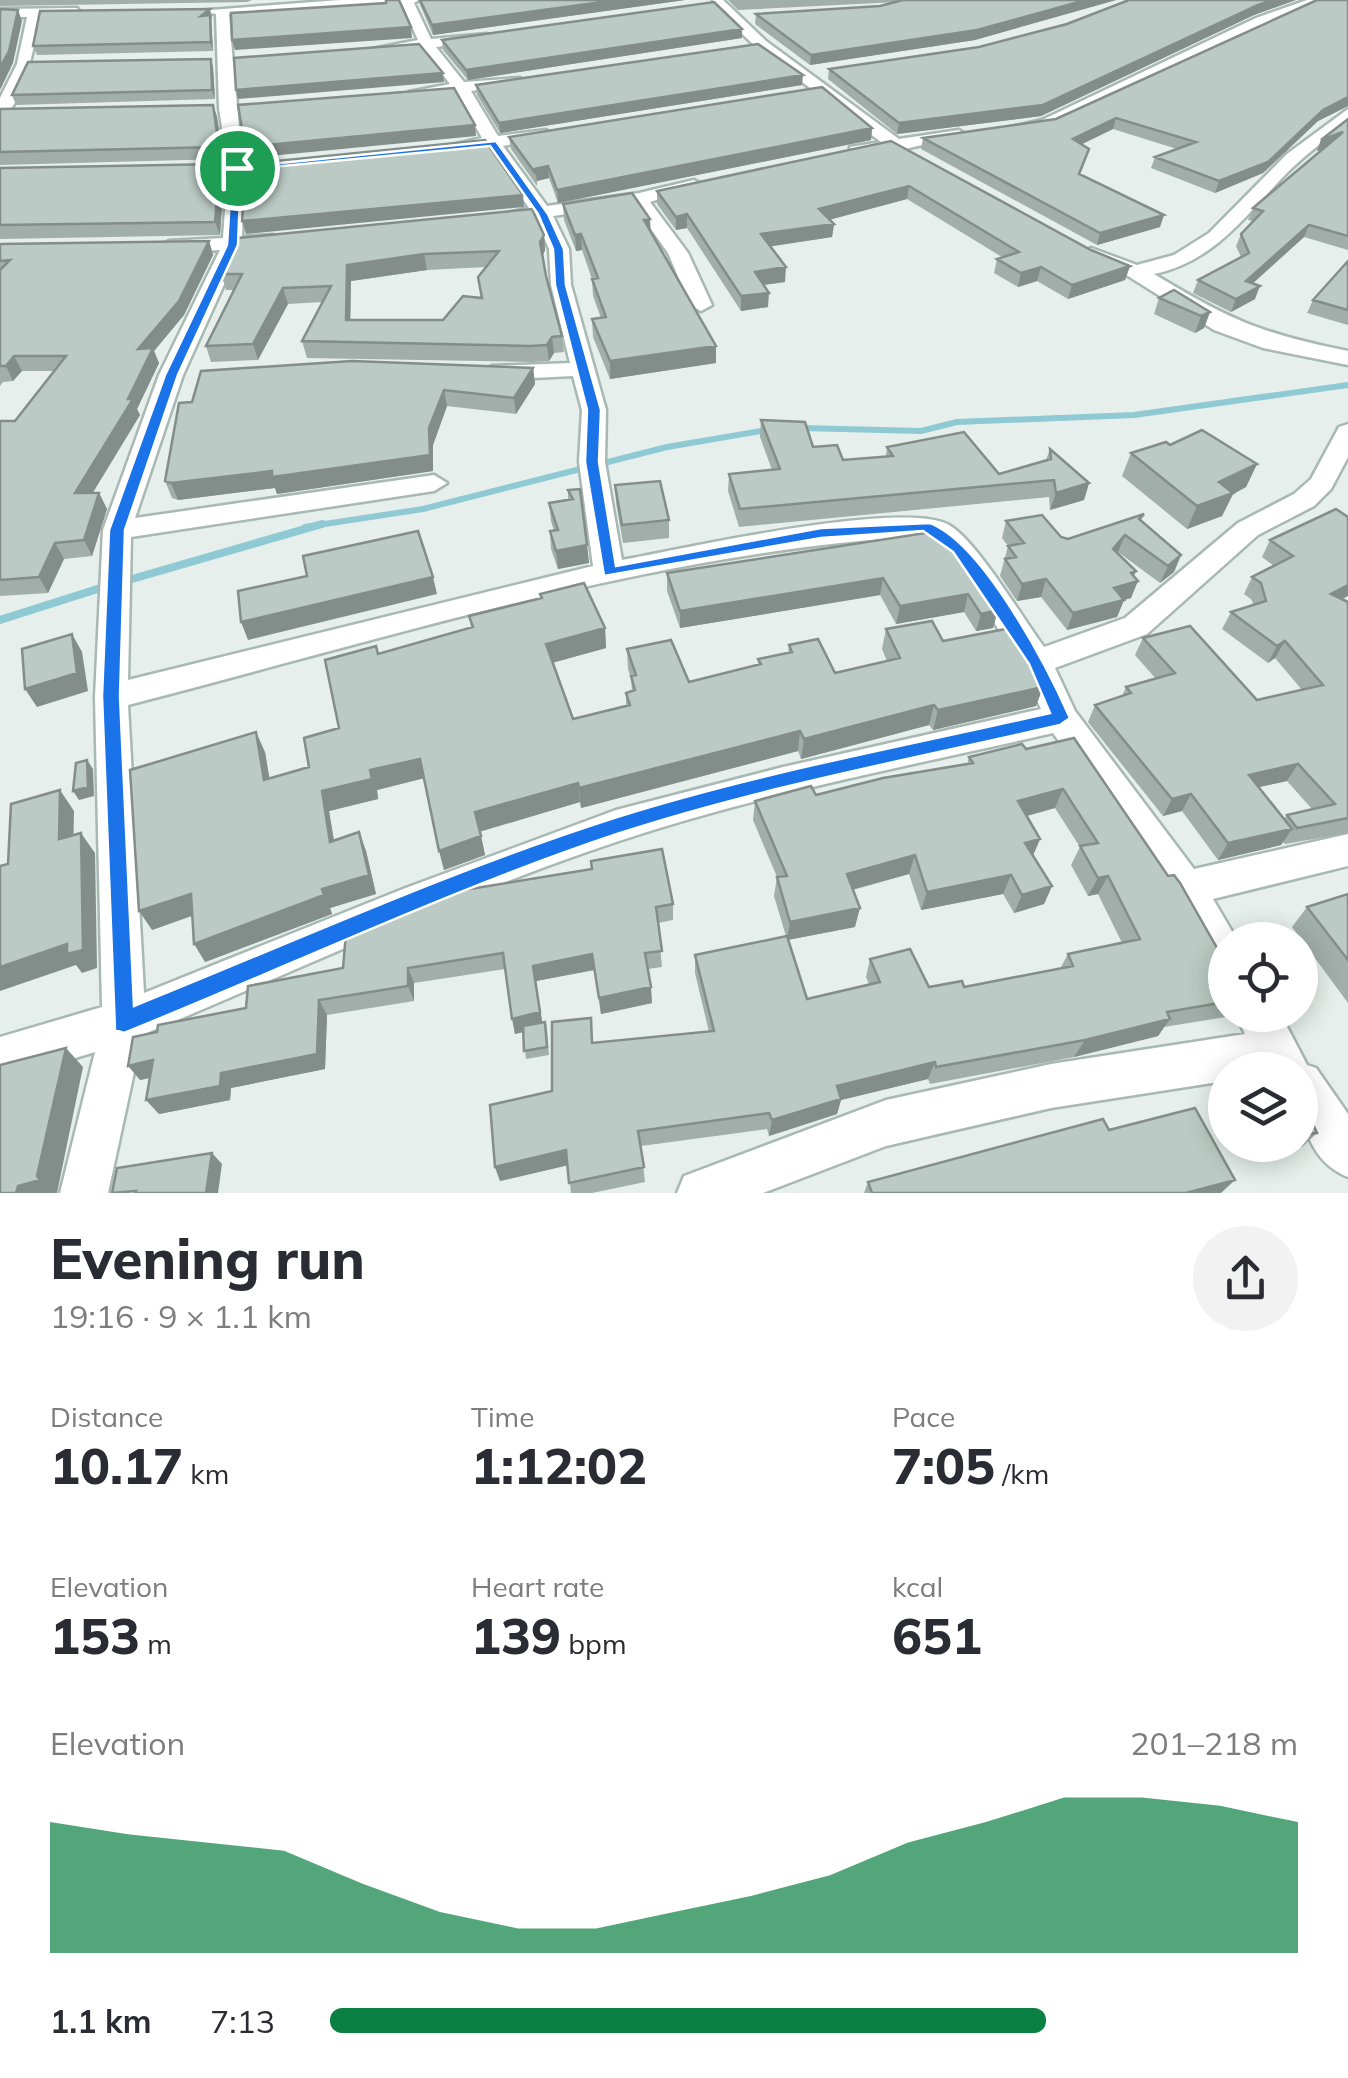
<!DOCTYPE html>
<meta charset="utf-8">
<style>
body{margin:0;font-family:Mulish,sans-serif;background:#f2f2f3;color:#2b2b33;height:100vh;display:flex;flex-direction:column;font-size:38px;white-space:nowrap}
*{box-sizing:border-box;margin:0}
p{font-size:32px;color:#7c7c81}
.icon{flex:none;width:55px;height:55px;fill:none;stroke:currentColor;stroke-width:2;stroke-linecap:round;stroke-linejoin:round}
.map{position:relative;height:1193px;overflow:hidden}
.panel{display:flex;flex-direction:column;background:#fff;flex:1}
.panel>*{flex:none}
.buttons{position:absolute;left:1208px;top:922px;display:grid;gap:20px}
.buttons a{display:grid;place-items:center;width:110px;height:110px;border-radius:50%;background:#fff;box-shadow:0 5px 25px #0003;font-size:50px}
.pin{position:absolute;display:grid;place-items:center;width:85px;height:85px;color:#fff;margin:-42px;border:5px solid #fff;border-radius:50%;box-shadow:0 2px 10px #0007}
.round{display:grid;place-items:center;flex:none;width:105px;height:105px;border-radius:52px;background:#f2f2f3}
.headline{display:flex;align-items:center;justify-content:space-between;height:170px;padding:0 50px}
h1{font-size:55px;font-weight:800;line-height:75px}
.metrics{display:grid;grid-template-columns:repeat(3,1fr);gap:15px;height:170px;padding:10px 50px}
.metrics div{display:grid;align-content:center}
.metrics b{font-size:50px;font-weight:800}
.metrics small{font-size:28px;font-weight:400}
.metrics p{font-size:28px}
.chart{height:280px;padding:20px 50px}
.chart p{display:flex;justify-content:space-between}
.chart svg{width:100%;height:180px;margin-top:10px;fill:#0b8043;opacity:.7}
ul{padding:0 50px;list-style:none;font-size:32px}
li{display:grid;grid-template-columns:160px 120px 1fr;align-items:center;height:75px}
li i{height:25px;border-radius:12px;background:#0b8043}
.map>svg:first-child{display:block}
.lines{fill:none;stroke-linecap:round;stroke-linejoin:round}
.stream-far1{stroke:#8ec9d4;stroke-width:6}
.stream{stroke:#8ec9d4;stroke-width:8}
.minor-casing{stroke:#a8b8b2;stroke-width:5}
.minor{fill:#fff;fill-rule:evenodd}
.wall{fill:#a1aea9;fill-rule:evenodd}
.shaded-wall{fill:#838d89}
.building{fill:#bbcac4;stroke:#838d89;stroke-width:2.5;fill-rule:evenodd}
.route{fill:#1a73e8;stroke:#fff;stroke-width:2.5;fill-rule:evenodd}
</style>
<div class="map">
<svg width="1348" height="1193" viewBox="0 0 1348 1193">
<rect width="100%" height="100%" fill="#e6efeb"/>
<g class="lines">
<!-- stream-far1 -->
<path class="stream-far1" d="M801,428L921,431L957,422L1134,415L1348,385
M305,527L423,509L667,447L767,430"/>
<!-- stream -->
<path class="stream" d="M125,581L322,524
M0,620L107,586"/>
<defs>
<path id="minor" d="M340,0H419L414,3L431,39L487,34L482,41L436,47L464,82L520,78V84L471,91L498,136L546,130L554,135L503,146L547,206L639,193L694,180L703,185L650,202L688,253L712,305L701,311L690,305L668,253L634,205L553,216L569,249L571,285L606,410L605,462L622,560C682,549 903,499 949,525C977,541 1023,619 1044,647L1125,618L1238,523L1294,494L1311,479L1339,427L1348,424V457L1331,489L1314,506L1258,535L1147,634L1055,668L1075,711L1194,869L1348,834V866L1213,899L1237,940H1225V977L1211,971L1172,900L1053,733C909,766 760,794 619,841C457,895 300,969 142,1035L108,1193H60L95,1052L0,1081V1037L102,1007L95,697L103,530L159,375L220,250L169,253L159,247L169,241L223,238L228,168L219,108L216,14L197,11ZM402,4L418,40L372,49L379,53L422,48L450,84L409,92L417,97L456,92L482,138L440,148L448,153L488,148L529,208L489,218L498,224L536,219L549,249L551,285L570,363L492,366L480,373L492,380L573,376L582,410L579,462L593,566L128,680L131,537L434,491L447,483L434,475L135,518L183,375L240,249L273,247L283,241L273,235L242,237C246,162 234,89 229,14ZM923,536C957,548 1026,674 1041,709L783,767L616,810L403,889L144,993L128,705C389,638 653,552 923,536Z
M713,0H723L766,41L899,139L959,130L967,135L909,148L902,155L892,150L850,155V147L881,142L756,47L713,6Z
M1307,0H1325L1266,24L1052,127L1015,133L1007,128L1042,120L1256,18Z
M77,8L82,15L40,16C35,42 24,107 0,119V98L17,64L27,17H0V9Z
M1348,109V122C1325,140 1302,157 1282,178C1243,219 1212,262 1154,274C1228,319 1262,334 1348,351V365L1263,348L1214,330L1128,276L1081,254L1091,248L1137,265L1174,255L1209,233L1287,154Z
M1236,1015H1281L1307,1065L1316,1068L1348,1114V1177C1303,1158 1300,1112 1300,1070H1225V1081L1051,1108L886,1146L763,1193H677L684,1176L886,1100L1051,1064L1245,1034Z"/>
</defs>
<!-- minor casing -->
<use href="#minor" class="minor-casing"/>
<!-- minor -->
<use href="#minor" class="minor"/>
</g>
<!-- wall -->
<path class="wall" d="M0,0H252L247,2L0,6Z
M418,0H685L433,35Z
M728,0H1116L975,40L810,65L755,24L756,14L880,6L898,2L738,10Z
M1129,0H1296L1254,15L1041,116L897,134L828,79L829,69L979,47L1067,24Z
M1348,0V106L1318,121L1263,173L1215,193L1151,168L1155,157L1177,149L1113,129L1082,144L1089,149L1080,174L1160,227L1097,245L921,149L923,138L1056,119Z
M212,18L211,19L213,51L37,55L33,46Z
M742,38L468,80L443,50L442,40Z
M213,68L215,99L16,105L12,95Z
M476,85H802L500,133L477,95Z
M213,105L217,117L223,159L0,165V109Z
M1348,119V250L1304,237L1253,283L1255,299L1231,312L1193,293L1198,280L1241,257L1236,246L1241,234L1253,221L1248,220L1253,208L1321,150L1317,151L1321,140Z
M872,128L871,140L558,203L549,178L537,181V186L511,149L509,137Z
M891,141L1091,250L1130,266L1125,280L1068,299L1037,281L1018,287L994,273L997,259L1002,257L907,199L830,219L834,224L832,237L771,246L785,282L764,285L768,307L741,311L687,228L676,230L657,204V191Z
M220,164L224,177L220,235L0,239V168Z
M563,204L651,232L716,363L610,379L593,337L592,319L601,318L593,296L592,279L582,250L576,251L564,220Z
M544,235L545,250L543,255L546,276L562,336L564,352L554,353L549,361L532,362L307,358L302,341L322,302L288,304L258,360L211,362L206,346L234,290H226L221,274ZM486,267L478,277L481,298L443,320H350L351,281L427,270Z
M209,241L213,255L184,315L154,351L159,363L137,409L140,415L92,493H99L107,509L92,556L64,559L48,593L0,596V421H15L54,371H22L13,381L3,382L0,386V244Z
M1348,261V325L1307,313L1313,300Z
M1159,298L1210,312L1204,328L1195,333L1154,314Z
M533,368L535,384L516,414L447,406L433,445V471L277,494L275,488L178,500L172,498L165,481L179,403Z
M761,420L843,460L886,456L887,447L999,474L1046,460L1050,449L1089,483L1084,500L1050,510L1049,497L739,527L728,491L729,474L772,470L760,437Z
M1170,445L1257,464L1246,487L1233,494L1222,516L1187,529L1122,476L1131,453Z
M615,485L669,520V538L623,543L616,503Z
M580,489L589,563L558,569L551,549L550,531H554L551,521L549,503L568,500V490Z
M1336,509L1342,599L1348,602V833L1285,844L1283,842L1281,845L1218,860L1182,811L1163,816L1088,722L1095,705L1122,696L1126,687L1156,679L1135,655L1143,638L1257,700L1302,690L1275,658L1268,663L1222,629L1231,612L1253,605L1252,600L1244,594L1252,577L1274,566L1262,557L1270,540ZM1287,781L1312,809L1287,815L1284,819L1258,787Z
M1144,514L1141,521L1181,555L1174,572L1160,583L1118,552L1134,576L1131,598L1124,600L1117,617L1067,630L1041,597L1017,601L1000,576L1008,546L1002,538L1006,521L1068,539Z
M938,531L998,610L993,628L976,631L964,612L896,624L880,595L680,628L667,591V573Z
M540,594L605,628L606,648L552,663L573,719L626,706V693L632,691L631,679L628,669L627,649L689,682L758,665V659L788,653L789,645L835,673L887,661L882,649L886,629L943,641L1043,687L1036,706L933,730L929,725L801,759L798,751L581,808L580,802L480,831L485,855L444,870L424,778L377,790L378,799L329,811L334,840L359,832L366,851L376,894L330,908L332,914L205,962L192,916L152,930L265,752L269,778L309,767L339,728L378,654L471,627L469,616L540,599Z
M1026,749L1225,962V1015H1233L1232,1016L1164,1027L1158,1036L1074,1057L930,1084L928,1079L841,1100L837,1114L769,1136L767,1129L641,1146L645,1182L592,1193H571L568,1165L500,1181L495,1167L552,1091L593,1043L709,1032L695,973V955L786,936L774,896L777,877L753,820L755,801L816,795L967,764L969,757ZM1055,808L1080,847L1071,865L1088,896L1098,894L1122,943L1068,954L1060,969L964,987H929L870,959L866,977L869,984L807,999L788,940L855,927L853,890L909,874L921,910L1003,894L1014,913L1044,904L1052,886L1033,855L1040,839L1027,816Z
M1348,894V1003L1292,927L1307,907Z
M673,904V920L658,923L662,967L648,969L652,1003L601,1014L594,970L536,981L542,1023L545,1022L547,1030L549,1055L526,1059L523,1032L515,1034L505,969L414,983V1001L327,1015L325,1069L231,1088L230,1100L159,1114L146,1100L150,1078L140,1080L157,1032L246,1008L248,986Z
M1300,1096L1317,1133L1302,1147L1242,1152L1239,1145H1300Z
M1109,1130L1221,1193H864L868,1182Z"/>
<!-- shaded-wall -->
<path class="shaded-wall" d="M617,0H685L433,35L432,25Z
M1086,0H1116L975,40L810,65L811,55Z
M1273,0H1296L1254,15L1041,116L897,134L899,123Z
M210,9L212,18L211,19L213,51L201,16Z
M18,10L22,21L13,63L0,90V68Z
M411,27L412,38L235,50L232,40Z
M742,29V38L468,80L466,70Z
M211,59L213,68L215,99L212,90Z
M443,73L444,82L238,99L236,90Z
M803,75L802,85L500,133L499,123Z
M1348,97V106L1318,121L1263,173L1215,193L1219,181L1323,110Z
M213,105L217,117L223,159L219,147Z
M1116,118L1113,129L1070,150L1073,139Z
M475,125L476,136L248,158L245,147Z
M872,128L871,140L558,203L557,190Z
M1343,132L1338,143L1317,151L1321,140Z
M220,164L224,177L220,235L215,222Z
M548,166L549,178L537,181L535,169Z
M909,186L907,199L818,223L819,209Z
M523,195L524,207L246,234L242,221Z
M687,214V228L676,230V217Z
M1164,215L1160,227L1097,245L1100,233Z
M650,219L651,235L644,220Z
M834,224L832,237L761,248V234Z
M1309,225L1304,237L1241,294L1246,281Z
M581,234L582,250L576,251L575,235Z
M544,235L545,250L542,257L540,242Z
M209,241L213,255L184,315L154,351L159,363L137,409L140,415L83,509L75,493L128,399L138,349Z
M424,254L427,270L351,281L350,337L346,320L347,265Z
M1130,266L1125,280L1068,299L1072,285Z
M786,267L785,282L755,286V272Z
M1041,267L1037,281L1018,287L1021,273Z
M1260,286L1255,299L1231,312L1236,299Z
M283,288L288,304L258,360L253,344Z
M769,293L768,307L741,311V296Z
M1210,312L1204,328L1195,333L1201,316Z
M552,337L554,353L549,361L547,345Z
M716,346V363L610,379V361Z
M14,356L22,371L13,381L6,366Z
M533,368L535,384L516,414L514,398Z
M444,390L447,406L433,445V471L277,494L275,488L178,500L171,483L429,428Z
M1257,464L1246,487L1233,494L1222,516L1187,529L1197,506L1219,482Z
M1089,483L1084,500L1050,510L1056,493Z
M99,493L107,509L92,556L84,540Z
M1125,535L1118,552L1107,566L1113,549Z
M55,543L64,559L48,593L39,577Z
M587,545L589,563L558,569L556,551Z
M1181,555L1174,572L1160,583L1168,566Z
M1136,571L1131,583L1138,581L1131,598L1124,600L1117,617L1067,630L1073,613L1114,588L1131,573Z
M433,577L437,594L248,640L241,622Z
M883,578L880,595L680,628V611Z
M1046,579L1041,597L1017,601L1022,584Z
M1348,585V596L1321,611L1331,594Z
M968,594L964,612L896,624L900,606Z
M998,610L993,628L976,631L981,614Z
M605,628L606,648L548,664L546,644Z
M72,634L82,652L88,691L37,707L25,689Z
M1285,641L1275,658L1268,663L1277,646Z
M1043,687L1036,706L933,730L938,710Z
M934,705L929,725L801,759L804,739Z
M800,731L798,751L581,808L579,788Z
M256,732L265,752L273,799L264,780Z
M420,759L425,778L377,790L378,799L329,811L337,860L330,842L322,791L370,770Z
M87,760L93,769L94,796L79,800L73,791Z
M1298,764L1287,781L1238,792L1249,775Z
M578,783L580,802L479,832L475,812Z
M1063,789L1055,808L1011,820L1018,801Z
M60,790L74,811L73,859L59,839Z
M1191,794L1182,811L1163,816L1172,799Z
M1292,829L1281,845L1218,860L1228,843Z
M359,832L366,851L376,894L330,908L332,914L205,962L194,944L322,889Z
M81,833L95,853L97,968L82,973L76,965L0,991V967Z
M481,836L485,855L444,870L439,851Z
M1040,839L1032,858L1025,843Z
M915,855L909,874L843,892L847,874Z
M1011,875L1003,894L921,910L927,892Z
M1108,876L1098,894L1088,896L1098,878Z
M1052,886L1044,904L1014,913L1022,895Z
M191,894L202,912L152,930L139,911Z
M860,908L855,927L787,940L790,922Z
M592,954L594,970L536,981L543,1027L515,1034L512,1019L533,966Z
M408,968L414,983V1001L408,986Z
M651,987L652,1003L601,1014L599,998Z
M319,1000L327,1015L325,1069L231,1088L230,1100L159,1114L146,1100L221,1073Z
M1170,1019L1158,1036L1074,1057L1085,1040Z
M66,1048L83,1067L57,1193H16L18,1186L37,1176Z
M153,1060L164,1075L140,1080L128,1066Z
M935,1062L928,1079L841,1100L837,1114L769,1136L772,1120L837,1086Z
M566,1150L569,1165L500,1181L495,1167Z
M212,1153L222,1164L218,1193H206Z
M1235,1180L1221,1193H1186Z"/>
<!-- building -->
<path class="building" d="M386,0H399L411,27L232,40L231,13L386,3Z
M420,0H617L432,25Z
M903,0H1086L977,30L811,55L756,14L880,6Z
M1129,0H1273L1258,5L1043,105L899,123L829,69L979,47L1067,24Z
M1317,0H1348V97L1323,110L1268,162L1219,181L1155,157L1196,142L1116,118L1073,139L1089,149L1079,174L1164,215L1100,233L923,138L1056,119Z
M714,2L742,29L466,70L442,40Z
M0,9L18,10L9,51L0,68Z
M210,9L201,16L210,15L211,42L33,46L40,11Z
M419,44L443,73L236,90L234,58Z
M758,44L803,75L499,123L476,85Z
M211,59L212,90L12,95L28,62Z
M822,87L872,128L557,190L548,166L535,169L536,174L509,137Z
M454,88L475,125L245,147L238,105Z
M213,105L219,147L0,152V109Z
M1348,119V236L1309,225L1246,281L1260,286L1236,299L1198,280L1249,253L1241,234L1263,211L1253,208L1343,132L1321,140Z
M485,140L523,195L242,221L246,164Z
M891,141L1091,250L1130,266L1072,285L1041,267L1021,273L997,259L1019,252L909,186L819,209L834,224L761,234L786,267L755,272L769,293L741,296L687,214L676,217L657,191Z
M220,164L215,222L0,225V168Z
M632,193L650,219L644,220L716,346L610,361L592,319L606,317L592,279L598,278L581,234L575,235L563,204Z
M532,209L544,235L540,242L546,276L562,336L552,337L547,345L530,346L302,341L331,286L283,288L253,344L206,346L242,274H221L238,238ZM499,251L478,277L482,298L463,296L443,320H346L347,265L424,254Z
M209,241L179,301L138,349L153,348L128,399H133L75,493H99L84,540L55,543L39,577L0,580V421H15L66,356H14L6,366H0V270L10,260L0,261V244Z
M1348,261V310L1313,300Z
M1174,290L1210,312L1201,316L1159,298Z
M352,361L533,368L514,398L444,390L429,428L430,455L272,477V471L171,483L165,481L179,403L192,402L201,371Z
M761,420L805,422L813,447L837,445L843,460L893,456L887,447L964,432L999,474L1051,459L1050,449L1089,483L1056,493L1054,480L740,509L729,474L780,469Z
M1202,430L1257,464L1219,482L1233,493L1197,506L1131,453L1166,442L1170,445Z
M660,481L669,520L622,525L615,485Z
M580,489L587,545L556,551L550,531L558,530L549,503L573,499L568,490Z
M1336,509L1348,517V585L1331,594L1348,602V818L1297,828L1287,815L1335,804L1298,764L1249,775L1292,829L1228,843L1191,794L1172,799L1095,705L1131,693L1126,687L1175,673L1143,638L1190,626L1257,700L1323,685L1285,641L1277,646L1231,612L1266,601L1261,583L1252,577L1293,556L1270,540Z
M1144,514L1139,519L1181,555L1168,566L1125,535L1113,549L1136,571L1131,573L1138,581L1114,588L1124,600L1073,613L1046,579L1022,584L1005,559L1016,557L1008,546L1024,543L1006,521L1042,515L1061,537L1068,539Z
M418,531L433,577L241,622L238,591L307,576L303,556Z
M938,531L998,610L981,614L968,594L900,606L883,578L680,611L667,573Z
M584,583L605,628L546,644L573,719L630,705L626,693L635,690L631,676L636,675L627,649L671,640L689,682L761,664L758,659L792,652L789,645L818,639L835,673L900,658L886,629L932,621L943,641L1011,628L1043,687L938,710L934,705L804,739L800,731L579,788L578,783L475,812L481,836L439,851L420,759L370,770L372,779L322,791L330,842L359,832L369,875L322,889L324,895L194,944L191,894L139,911L130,770L256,732L264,780L309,767L304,738L339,728L325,660L376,646L378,654L473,627L469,616L542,598L540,594Z
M72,634L77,673L25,689L22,649Z
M1074,738L1168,876L1174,875L1180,883L1225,962V1002L1167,1012L1170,1019L1085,1040L936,1067L935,1062L837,1086L841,1099L772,1120L769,1113L638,1131L644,1167L569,1183L566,1150L495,1167L490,1105L552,1091V1022L591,1018L592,1043L714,1031L695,955L787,936L807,999L880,982L870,959L910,949L929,987L962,981L964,987L1073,966L1068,954L1140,939L1108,876L1098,878L1080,846L1098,843L1063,789L1018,801L1040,839L1025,843L1052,886L1022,895L1011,875L927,892L915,855L847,874L860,908L790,922L777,877L787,876L755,801L811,786L816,795L883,778L973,763L969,757L1022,744L1026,749Z
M87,760L88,787L73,791L76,763Z
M60,790L59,839L81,833L83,950L67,954V944L0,967V866L8,864L11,804Z
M662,849L673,904L656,907L662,951L645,953L651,987L599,998L592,954L533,966L540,1012L512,1019L503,953L408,968V986L319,1000L317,1054L221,1073L220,1086L146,1100L153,1060L128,1066L133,1037L157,1032L158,1025L246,1008L248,986L343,968L346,933L439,894L592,869L591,861Z
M1348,894V960L1307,907Z
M545,1022L547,1047L524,1051L523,1026Z
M66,1048L37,1176L40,1180L18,1186L16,1193H0V1065Z
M1300,1096L1317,1133L1300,1135Z
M1195,1108L1235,1180L1186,1193H872L868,1182L1103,1119L1109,1130Z
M212,1153L206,1193H135L136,1191L112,1193L117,1168Z"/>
<!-- route -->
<path class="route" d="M496,141L548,214L564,249L566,285L601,410L599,462L616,566L821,528L930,523C983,543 1047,666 1070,718L1060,725C913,759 761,787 617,834C449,890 288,967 124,1033L115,1030L102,696L109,530L165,375L227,245L232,168ZM490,146L538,214L553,249L555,285L587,410L585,462L604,576L821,538L923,531L953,552L1029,664L1050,713C905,746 756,773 614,818C451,870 293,942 134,1006L120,696L125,530L178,375L238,245L241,170Z"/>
</svg>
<div class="buttons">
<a><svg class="icon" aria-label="locate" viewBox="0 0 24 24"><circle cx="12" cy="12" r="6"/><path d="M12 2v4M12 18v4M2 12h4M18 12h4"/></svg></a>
<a><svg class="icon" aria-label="layers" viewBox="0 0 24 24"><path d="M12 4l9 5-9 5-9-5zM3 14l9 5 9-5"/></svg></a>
</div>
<div class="pin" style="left:237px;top:168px;background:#1e9e55"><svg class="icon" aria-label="arrive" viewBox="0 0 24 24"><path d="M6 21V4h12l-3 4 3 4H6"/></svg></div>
</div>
<section class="panel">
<div class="headline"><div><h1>Evening run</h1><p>19:16 · 9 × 1.1 km</p></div><a class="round"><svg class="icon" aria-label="share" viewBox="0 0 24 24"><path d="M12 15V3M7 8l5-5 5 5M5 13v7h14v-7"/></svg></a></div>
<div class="metrics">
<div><p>Distance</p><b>10.17<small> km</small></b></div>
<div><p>Time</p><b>1:12:02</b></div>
<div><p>Pace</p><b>7:05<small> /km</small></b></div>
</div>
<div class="metrics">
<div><p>Elevation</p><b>153<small> m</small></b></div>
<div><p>Heart rate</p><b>139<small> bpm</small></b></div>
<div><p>kcal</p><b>651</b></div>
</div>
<div class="chart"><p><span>Elevation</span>201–218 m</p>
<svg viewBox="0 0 160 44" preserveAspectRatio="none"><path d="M0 44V12L10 15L20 17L30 19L40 27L50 34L60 38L70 38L80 34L90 30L100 25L110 17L120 12L130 6L140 6L150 8L160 12V44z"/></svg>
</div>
<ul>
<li><b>1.1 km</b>7:13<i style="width:74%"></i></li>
</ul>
</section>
